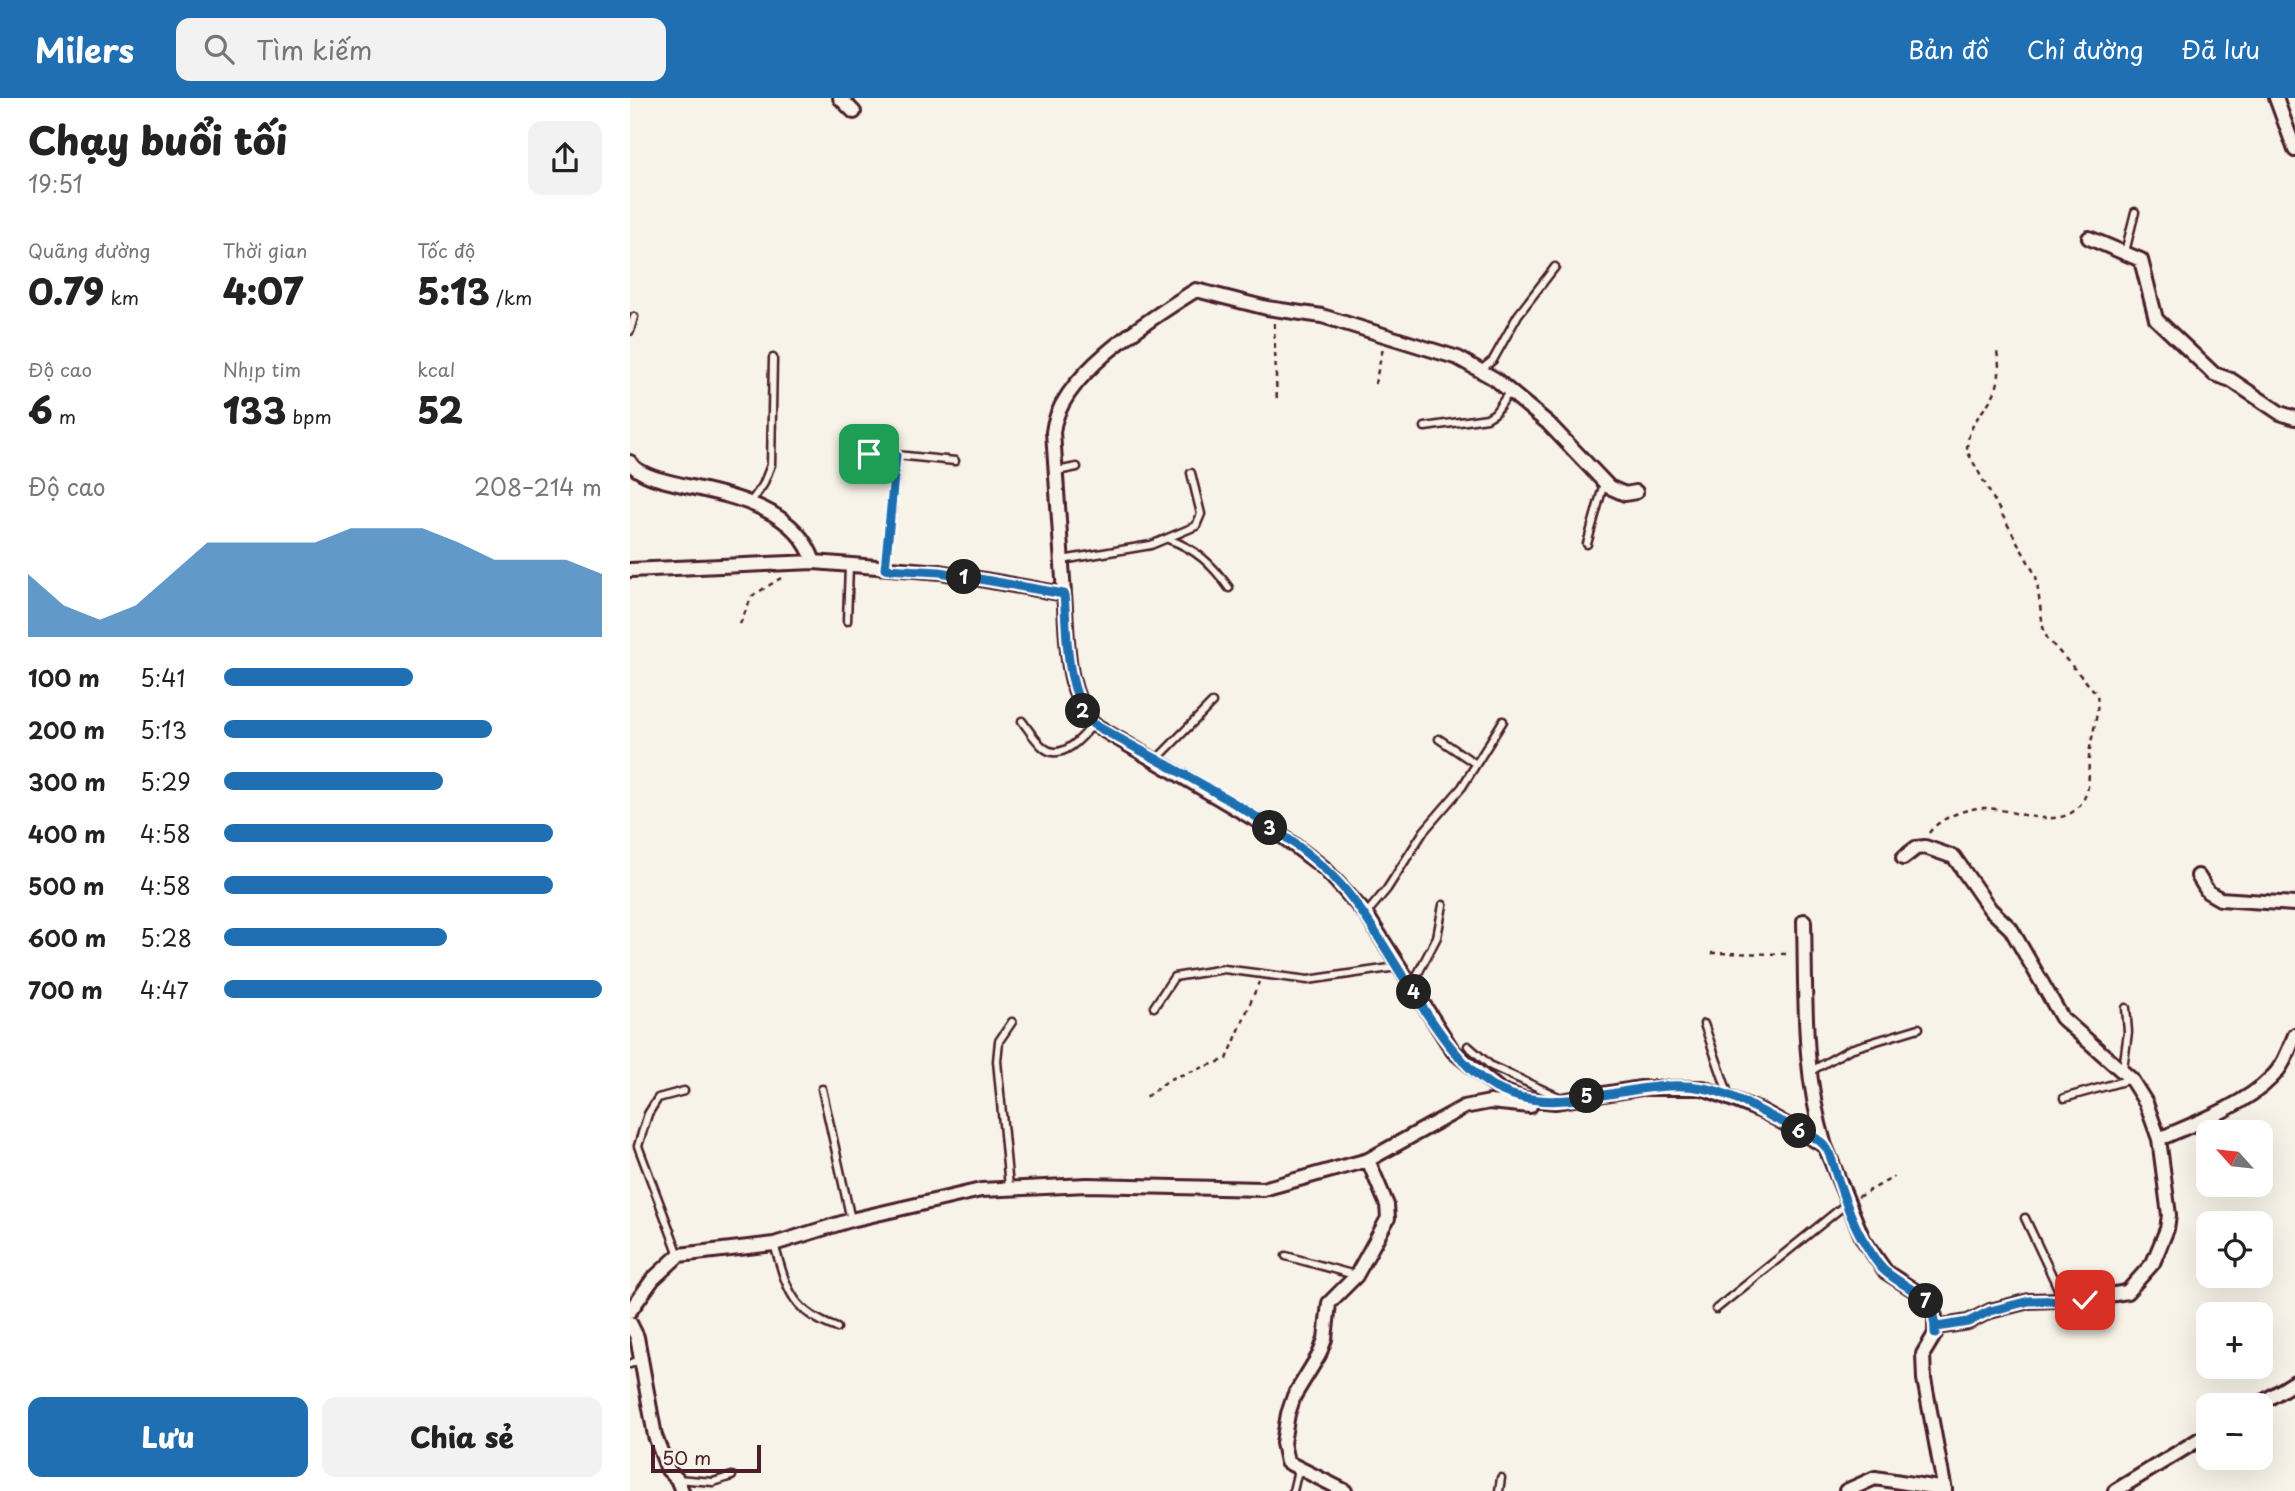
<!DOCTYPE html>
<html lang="vi">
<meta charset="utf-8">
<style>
body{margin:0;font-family:"Playpen Sans",sans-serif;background:#f2f2f2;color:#222;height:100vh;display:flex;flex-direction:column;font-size:26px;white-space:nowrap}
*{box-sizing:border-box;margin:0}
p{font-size:23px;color:#767676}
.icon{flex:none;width:38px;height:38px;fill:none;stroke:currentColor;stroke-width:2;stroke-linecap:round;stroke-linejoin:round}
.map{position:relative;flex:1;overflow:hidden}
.panel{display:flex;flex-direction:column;background:#fff;width:630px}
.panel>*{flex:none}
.needle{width:46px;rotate:297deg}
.fabs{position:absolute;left:1566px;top:1022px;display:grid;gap:14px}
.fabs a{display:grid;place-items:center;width:77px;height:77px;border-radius:14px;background:#fff;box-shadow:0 7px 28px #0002;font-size:35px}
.scale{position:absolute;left:21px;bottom:18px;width:110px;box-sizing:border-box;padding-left:7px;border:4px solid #4a1f2b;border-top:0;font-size:19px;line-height:24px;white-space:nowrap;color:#4a1f2b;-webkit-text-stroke:5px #f7f3e8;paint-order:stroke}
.pin{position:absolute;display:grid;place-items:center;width:60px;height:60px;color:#fff;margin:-30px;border-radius:14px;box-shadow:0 4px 10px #0006}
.km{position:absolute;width:35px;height:35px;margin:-18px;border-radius:50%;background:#222;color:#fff;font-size:19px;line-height:35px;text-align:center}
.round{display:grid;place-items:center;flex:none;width:74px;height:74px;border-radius:14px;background:#f2f2f2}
.overview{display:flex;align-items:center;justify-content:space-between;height:119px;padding:0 28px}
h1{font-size:38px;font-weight:800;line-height:52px}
.stats{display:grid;grid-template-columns:repeat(3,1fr);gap:10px;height:119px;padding:7px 28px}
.stats div{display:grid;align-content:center}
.stats b{font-size:35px;font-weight:800}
.stats small{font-size:19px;font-weight:400}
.stats p{font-size:19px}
.chart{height:196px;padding:14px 28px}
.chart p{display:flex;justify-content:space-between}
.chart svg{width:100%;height:126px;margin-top:7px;fill:#1f6fb2;opacity:.7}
.primary-button{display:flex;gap:14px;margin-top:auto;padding:14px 28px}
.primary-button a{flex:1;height:80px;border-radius:14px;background:#1f6fb2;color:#fff;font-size:28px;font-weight:800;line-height:80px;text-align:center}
.primary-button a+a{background:#f2f2f2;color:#222}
ul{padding:0 28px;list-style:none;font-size:23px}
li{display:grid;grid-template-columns:112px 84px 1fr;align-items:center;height:52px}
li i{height:18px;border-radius:9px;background:#1f6fb2}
header{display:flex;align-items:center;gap:42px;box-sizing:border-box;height:98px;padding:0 35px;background:#1f6fb2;color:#fff}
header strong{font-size:33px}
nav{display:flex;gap:38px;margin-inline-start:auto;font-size:24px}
.search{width:490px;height:63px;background:#f2f2f2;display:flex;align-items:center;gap:18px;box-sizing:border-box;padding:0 24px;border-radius:14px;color:#767676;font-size:26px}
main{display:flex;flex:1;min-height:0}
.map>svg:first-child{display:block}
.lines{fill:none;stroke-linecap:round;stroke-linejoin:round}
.lane-casing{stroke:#4a1f2b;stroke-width:11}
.street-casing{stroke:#4a1f2b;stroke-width:18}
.path{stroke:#4a1f2b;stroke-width:2.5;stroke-dasharray:5 5;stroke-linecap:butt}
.lane{stroke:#f7f3e8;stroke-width:6}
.street{stroke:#f7f3e8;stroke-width:12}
.route-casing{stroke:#fff;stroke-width:14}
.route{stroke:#1f6fb2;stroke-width:9}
</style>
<header>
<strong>Milers</strong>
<div class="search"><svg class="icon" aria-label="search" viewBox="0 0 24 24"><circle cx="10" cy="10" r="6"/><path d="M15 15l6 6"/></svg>Tìm kiếm</div>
<nav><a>Bản đồ</a><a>Chỉ đường</a><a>Đã lưu</a></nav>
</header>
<main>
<section class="panel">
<div class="overview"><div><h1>Chạy buổi tối</h1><p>19:51</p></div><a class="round"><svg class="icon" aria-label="share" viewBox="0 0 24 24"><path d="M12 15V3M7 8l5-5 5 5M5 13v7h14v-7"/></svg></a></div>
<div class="stats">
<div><p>Quãng đường</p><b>0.79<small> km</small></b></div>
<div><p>Thời gian</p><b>4:07</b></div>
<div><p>Tốc độ</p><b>5:13<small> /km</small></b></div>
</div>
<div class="stats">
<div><p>Độ cao</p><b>6<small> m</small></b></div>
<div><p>Nhịp tim</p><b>133<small> bpm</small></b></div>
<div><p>kcal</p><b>52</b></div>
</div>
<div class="chart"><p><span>Độ cao</span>208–214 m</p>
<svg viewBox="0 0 160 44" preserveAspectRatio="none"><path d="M0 44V22L10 33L20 38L30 33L40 22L50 11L60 11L70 11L80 11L90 6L100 6L110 6L120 11L130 17L140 17L150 17L160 22V44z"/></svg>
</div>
<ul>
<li><b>100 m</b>5:41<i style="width:50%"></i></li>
<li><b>200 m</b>5:13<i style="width:71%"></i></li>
<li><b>300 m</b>5:29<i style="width:58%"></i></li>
<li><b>400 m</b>4:58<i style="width:87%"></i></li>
<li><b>500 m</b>4:58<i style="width:87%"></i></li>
<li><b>600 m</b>5:28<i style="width:59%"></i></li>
<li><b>700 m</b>4:47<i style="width:100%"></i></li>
</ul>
<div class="primary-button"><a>Lưu</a><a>Chia sẻ</a></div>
</section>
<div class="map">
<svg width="1665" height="1393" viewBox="0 0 1665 1393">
<rect width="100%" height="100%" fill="#f7f3e8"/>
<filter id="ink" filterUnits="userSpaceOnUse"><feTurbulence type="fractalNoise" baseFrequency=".0143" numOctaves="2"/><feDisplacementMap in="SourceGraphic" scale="14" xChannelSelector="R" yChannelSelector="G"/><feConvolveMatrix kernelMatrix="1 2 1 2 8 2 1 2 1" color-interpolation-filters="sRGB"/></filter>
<g filter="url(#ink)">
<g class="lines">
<defs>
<path id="lane" d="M1495,154L1505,114
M0,233L4,219
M852,271L863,262L888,217L925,169
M795,329L857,320L865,315L880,293
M239,356L266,357
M427,373L447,369
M120,405L133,387L141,367L143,260
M538,441C566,451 582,466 599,490
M957,446L974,385
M432,462L521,447L566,428L571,416L561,375
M255,469L266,357L325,363
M217,523L219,468
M392,623C398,631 405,642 413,649C431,665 453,639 463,626
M809,641L846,666
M526,662L582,605
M736,816L757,791L794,733L832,689L873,623
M782,887L807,839L813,807
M524,909L544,879L594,871L678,882L767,869
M1074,926L1099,998
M838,948L861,968L931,1000
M1493,971L1498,934L1496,910
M1181,973L1220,951L1289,930
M192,991L221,1122
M1434,1000L1501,981
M379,1089L367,963L369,943L382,924
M1395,1120L1433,1201
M144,1146C157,1190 160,1213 207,1230
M49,1157L8,1048L18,1016L28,1000L54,993
M656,1158L725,1177
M1086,1211L1216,1106
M0,1266L11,1261
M47,1381L83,1384L102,1378
M663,1393L668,1372
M869,1393L871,1380"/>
<path id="street" d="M210,0L224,14
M1646,0L1665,52
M1459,140L1511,162L1526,221L1584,276L1601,282L1650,315L1665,320
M0,364C18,398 156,380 184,464
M0,472L184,464L310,474L434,496C438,540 434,590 463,626L648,735L694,770L736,816L823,953L870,992L894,1001L925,1004L1011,990H1073L1134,1014L1195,1048L1233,1141L1256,1174L1290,1196L1305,1218V1236L1293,1256L1294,1281L1315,1393
M434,496L423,334C429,277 520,221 566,192L637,210L692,218L828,260L865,281L918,325L979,389L995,396L1006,394
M1273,760L1286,750L1295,749L1324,759L1360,811L1381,831L1432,920L1501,981L1516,1005L1529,1041L1539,1117L1537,1131L1523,1165L1497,1194L1455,1201L1399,1203L1360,1213L1338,1224L1307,1229L1305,1236
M1568,778L1578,794L1590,801L1665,806
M1174,823C1176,901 1172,972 1195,1048
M1529,1041C1564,1026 1615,1007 1641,980C1653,969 1659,952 1665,937
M0,1213L23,1181L49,1157L144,1146L221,1122L351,1092L457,1087L633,1091L738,1062L834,1009L860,1004L900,1008
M0,1225L7,1239L25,1338L38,1372L47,1381L52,1393
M1628,1307L1665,1284
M715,1393L657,1364L653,1345L658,1316L664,1298L689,1257L695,1241L699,1205L726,1178L758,1120L757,1107L738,1062
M1216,1393L1245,1380L1315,1391
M1485,1393L1578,1336"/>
</defs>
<!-- lane casing -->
<use href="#lane" class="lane-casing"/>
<!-- street casing -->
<use href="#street" class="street-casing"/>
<!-- path -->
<path class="path" d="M644,225L647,305
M745,286L753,250
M110,526L122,498L151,480
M1299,735C1309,720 1337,709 1356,710C1386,711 1442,741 1457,693C1460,683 1458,671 1459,660C1460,639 1470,618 1467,596L1417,540L1413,529L1406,478L1337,353C1337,308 1381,309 1366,250
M1081,855L1161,856
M516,999L540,981L597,961L629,884
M1228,1099L1264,1079"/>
<!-- lane -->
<use href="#lane" class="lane"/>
<!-- street -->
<use href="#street" class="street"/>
</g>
</g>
<g class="lines" filter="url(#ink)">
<defs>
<path id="route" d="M239,356L266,357L255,471L310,474L434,496C438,541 434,589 463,626C538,669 652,723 709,785C759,839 809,965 872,993C935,1021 1006,978 1073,990C1098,994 1123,1009 1146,1021C1160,1028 1185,1036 1195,1048C1201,1055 1204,1071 1207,1079C1215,1102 1223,1127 1236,1147C1242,1156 1248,1168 1256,1174C1282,1195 1306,1196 1305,1236L1307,1229L1338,1224L1360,1213L1399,1203L1455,1202"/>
</defs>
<!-- route casing -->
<use href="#route" class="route-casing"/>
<!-- route -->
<use href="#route" class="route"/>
</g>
</svg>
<div class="fabs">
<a><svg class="needle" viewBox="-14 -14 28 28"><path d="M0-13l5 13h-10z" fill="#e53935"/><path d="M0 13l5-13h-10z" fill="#767676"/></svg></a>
<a><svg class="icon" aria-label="locate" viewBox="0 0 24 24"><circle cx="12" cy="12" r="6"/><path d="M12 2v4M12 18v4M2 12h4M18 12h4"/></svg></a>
<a>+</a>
<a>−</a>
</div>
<div class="scale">50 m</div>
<div class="pin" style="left:239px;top:356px;background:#1e9e55"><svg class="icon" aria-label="arrive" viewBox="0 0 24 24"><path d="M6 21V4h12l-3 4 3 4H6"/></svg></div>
<div class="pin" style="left:1455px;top:1202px;background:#d93025"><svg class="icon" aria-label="check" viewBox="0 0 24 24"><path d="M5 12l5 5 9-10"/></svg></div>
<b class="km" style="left:334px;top:479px">1</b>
<b class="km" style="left:453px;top:613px">2</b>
<b class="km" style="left:640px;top:730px">3</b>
<b class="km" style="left:784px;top:894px">4</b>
<b class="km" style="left:957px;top:998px">5</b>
<b class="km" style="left:1169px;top:1033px">6</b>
<b class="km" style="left:1296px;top:1203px">7</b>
</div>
</main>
